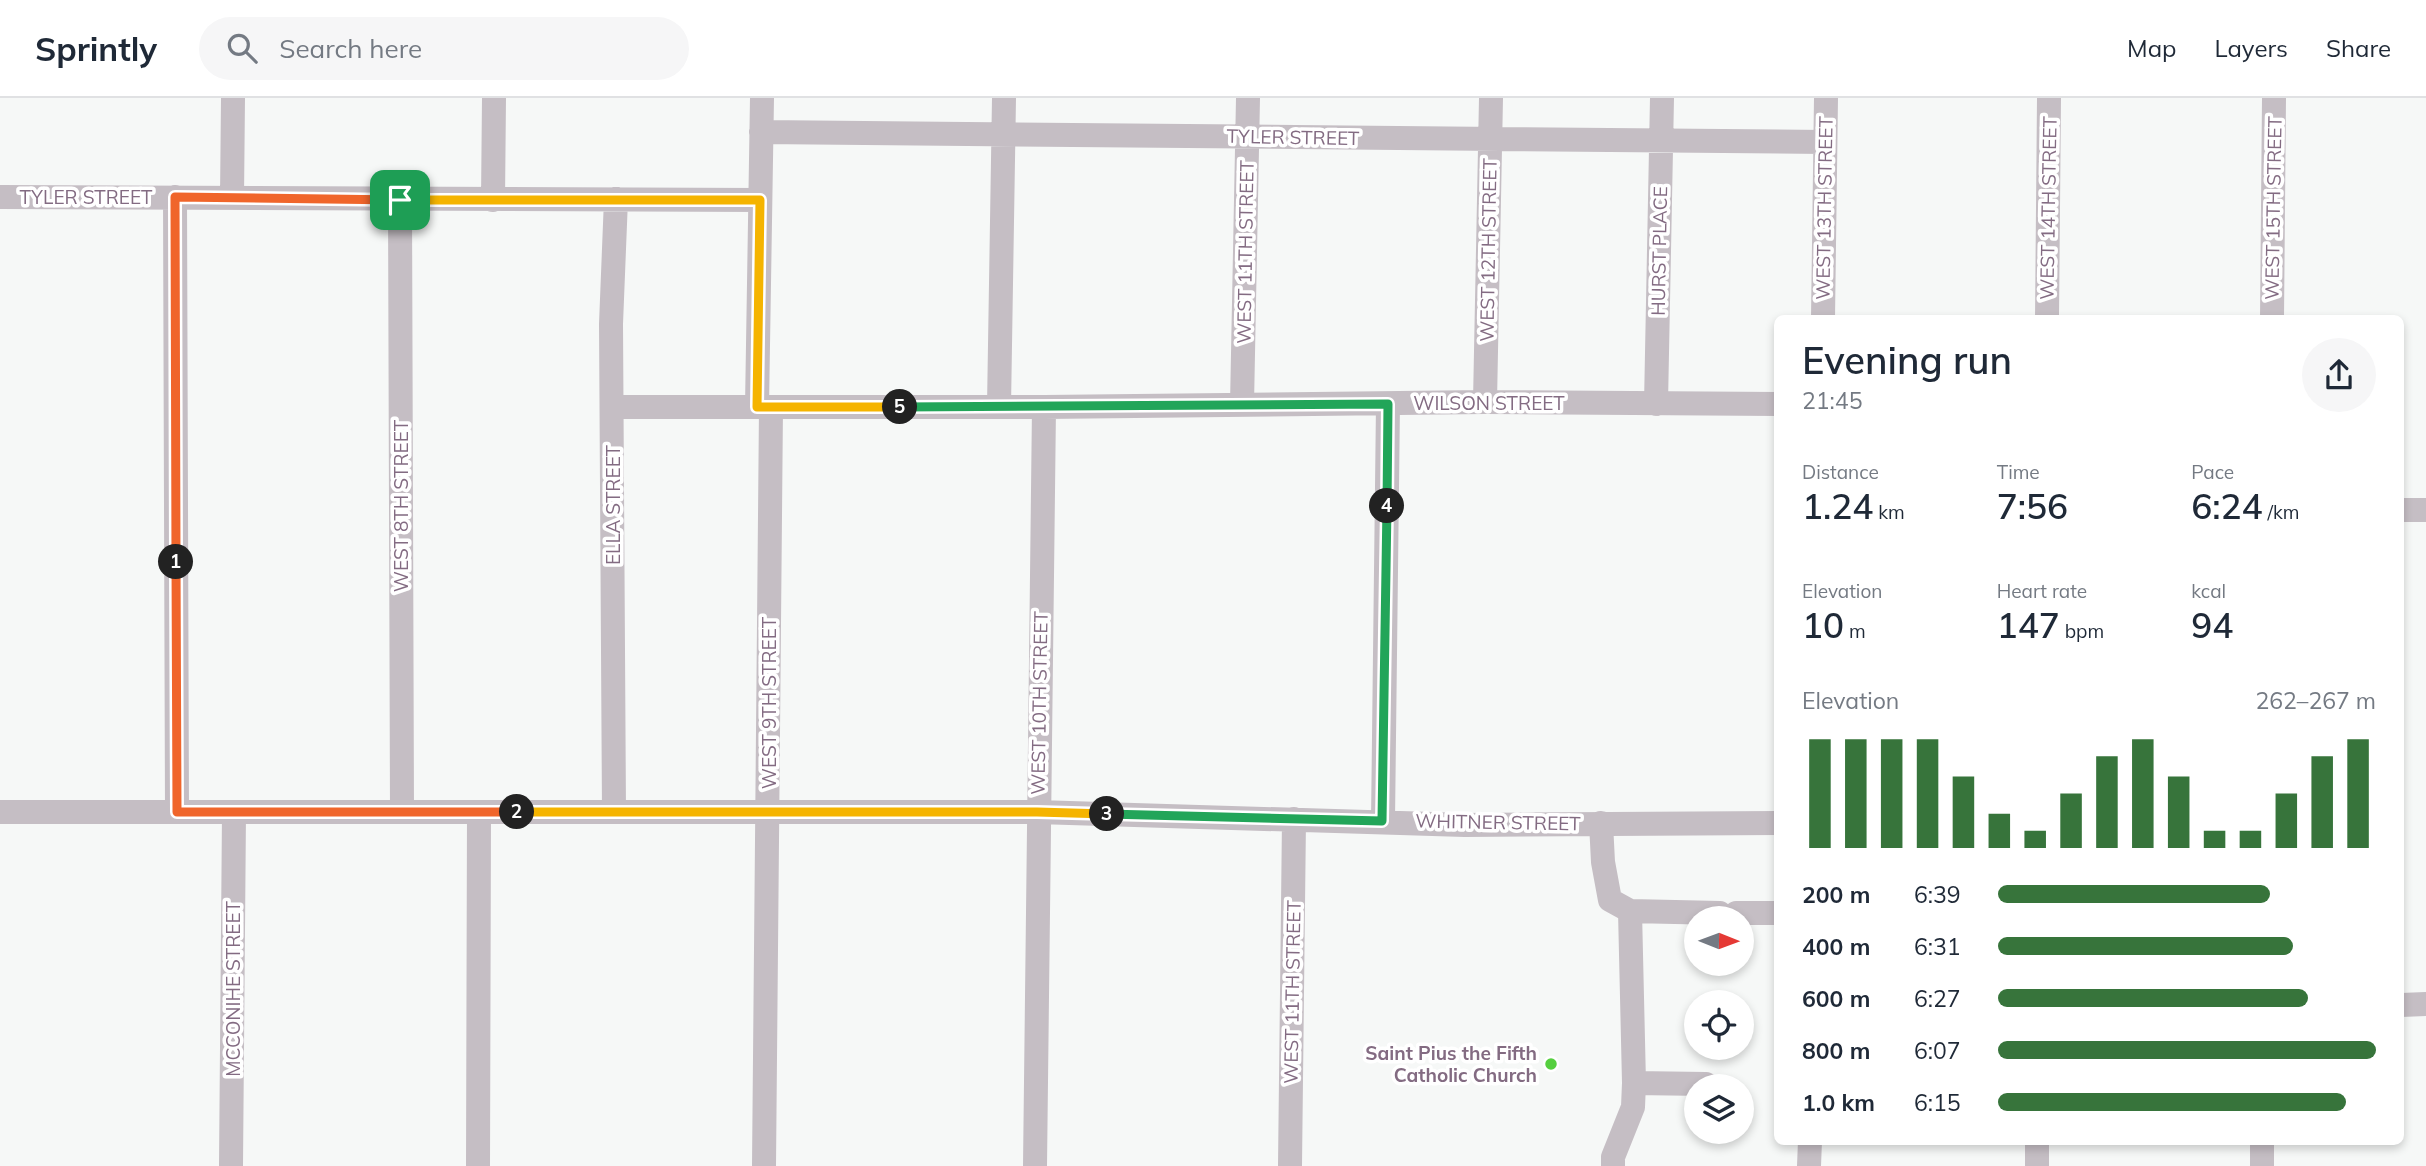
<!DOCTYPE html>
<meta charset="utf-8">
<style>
body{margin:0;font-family:Mulish,sans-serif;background:#f6f6f7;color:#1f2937;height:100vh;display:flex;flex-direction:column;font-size:26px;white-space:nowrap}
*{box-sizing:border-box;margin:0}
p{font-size:23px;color:#747a83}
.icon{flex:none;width:38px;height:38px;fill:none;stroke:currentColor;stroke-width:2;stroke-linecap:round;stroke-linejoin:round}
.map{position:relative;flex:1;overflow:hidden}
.details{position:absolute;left:1774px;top:217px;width:630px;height:830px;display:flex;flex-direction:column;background:#fff;border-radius:10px;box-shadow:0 4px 10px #0003}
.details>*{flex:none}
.needle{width:46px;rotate:91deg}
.buttons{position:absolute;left:1684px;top:808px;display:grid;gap:14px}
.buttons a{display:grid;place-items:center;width:70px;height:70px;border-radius:50%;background:#fff;box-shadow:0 4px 10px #0003;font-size:35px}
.pin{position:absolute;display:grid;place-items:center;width:60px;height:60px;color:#fff;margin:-30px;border-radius:14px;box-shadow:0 4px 10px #0006}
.km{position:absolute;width:35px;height:35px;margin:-18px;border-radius:50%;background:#222;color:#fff;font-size:19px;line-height:35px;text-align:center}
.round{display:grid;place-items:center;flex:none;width:74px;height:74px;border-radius:37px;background:#f6f6f7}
.headline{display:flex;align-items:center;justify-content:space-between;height:119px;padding:0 28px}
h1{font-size:38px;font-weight:600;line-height:52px}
.stats{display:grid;grid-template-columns:repeat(3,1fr);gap:10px;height:119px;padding:7px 28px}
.stats div{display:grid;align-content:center}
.stats b{font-size:35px;font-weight:600}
.stats small{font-size:19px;font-weight:400}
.stats p{font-size:19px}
.chart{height:196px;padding:14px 28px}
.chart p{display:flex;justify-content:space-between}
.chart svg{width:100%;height:126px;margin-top:7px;stroke:#37743b;stroke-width:6}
ul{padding:0 28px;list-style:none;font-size:23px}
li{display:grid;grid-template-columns:112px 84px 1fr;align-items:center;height:52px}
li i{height:18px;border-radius:9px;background:#37743b}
header{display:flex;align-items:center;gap:42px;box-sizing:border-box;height:98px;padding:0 35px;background:#fff;border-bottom:2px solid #e0e1e3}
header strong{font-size:33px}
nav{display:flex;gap:38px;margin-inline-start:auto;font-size:24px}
.search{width:490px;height:63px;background:#f6f6f7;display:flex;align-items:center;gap:18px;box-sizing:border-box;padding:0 24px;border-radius:38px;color:#747a83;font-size:26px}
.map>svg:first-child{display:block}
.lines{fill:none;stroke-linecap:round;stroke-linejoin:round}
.minor{stroke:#c5bec4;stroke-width:24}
.split-1-casing{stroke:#fff;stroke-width:14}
.split-2-casing{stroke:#fff;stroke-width:14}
.split-3-casing{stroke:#fff;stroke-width:14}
.split-4-casing{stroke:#fff;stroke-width:14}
.split-5-casing{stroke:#fff;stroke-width:14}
.split-6-casing{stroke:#fff;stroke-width:14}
.split-1{stroke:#f0652b;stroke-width:9}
.split-2{stroke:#f0652b;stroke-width:9}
.split-3{stroke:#f5b400;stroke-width:9}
.split-4{stroke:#22a559;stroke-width:9}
.split-5{stroke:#22a559;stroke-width:9}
.split-6{stroke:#f5b400;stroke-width:9}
.poi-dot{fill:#55cf3f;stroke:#fff;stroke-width:2.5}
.labels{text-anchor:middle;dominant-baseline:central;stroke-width:7;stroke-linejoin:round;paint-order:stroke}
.street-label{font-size:19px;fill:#836b82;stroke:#fff}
.poi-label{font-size:19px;font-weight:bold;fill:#836b82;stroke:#fff;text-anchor:end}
</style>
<header>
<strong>Sprintly</strong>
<div class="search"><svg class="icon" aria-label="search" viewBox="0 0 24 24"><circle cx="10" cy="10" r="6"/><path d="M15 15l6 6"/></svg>Search here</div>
<nav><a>Map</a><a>Layers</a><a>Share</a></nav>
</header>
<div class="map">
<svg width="2426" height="1068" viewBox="0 0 2426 1068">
<rect width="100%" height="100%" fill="#f6f8f7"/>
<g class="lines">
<!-- minor -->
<path class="minor" d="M761,34L1825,44
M0,99L760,102
M175,99L177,714
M232,100L233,0
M400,102L402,713
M493,102L494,0
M1823,220L1826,0
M2047,220L2049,0
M2272,220L2274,0
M1485,304L1491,0
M1656,306L1662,0
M1242,307L1248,0
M612,309H1044L1485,304L1778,306
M757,309L762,0
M999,309L1004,0
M2401,412H2426
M0,714H1037L1465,727L1778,725
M614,714L611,226L616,101
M1383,723L1388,306
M1601,725L1603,764L1610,802L1630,813L1720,815
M1736,815H1778
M2401,907L2426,906
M1634,985L1706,986
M231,1068L234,714
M478,1068L479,714
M764,1068L771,309
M1035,1068L1044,309
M1290,1068L1294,721
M1613,1068V1059L1633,1009L1634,985L1630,813
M1809,1068L1810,1043
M2037,1068V1043
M2262,1068V1043"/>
</g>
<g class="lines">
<defs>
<path id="split-1" d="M176,464L175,99L400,102"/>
<path id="split-2" d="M176,464L177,714H517"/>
<path id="split-3" d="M517,714H1037L1107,716"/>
<path id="split-4" d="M1107,716L1382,723L1387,408"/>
<path id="split-5" d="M900,309L1388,306L1387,408"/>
<path id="split-6" d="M400,102H760L757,309H900"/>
</defs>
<!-- split-1 casing -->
<use href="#split-1" class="split-1-casing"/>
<!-- split-2 casing -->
<use href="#split-2" class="split-2-casing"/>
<!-- split-3 casing -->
<use href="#split-3" class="split-3-casing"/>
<!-- split-4 casing -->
<use href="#split-4" class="split-4-casing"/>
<!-- split-5 casing -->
<use href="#split-5" class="split-5-casing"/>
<!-- split-6 casing -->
<use href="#split-6" class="split-6-casing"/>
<!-- split-1 -->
<use href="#split-1" class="split-1"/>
<!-- split-2 -->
<use href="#split-2" class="split-2"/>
<!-- split-3 -->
<use href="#split-3" class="split-3"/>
<!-- split-4 -->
<use href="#split-4" class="split-4"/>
<!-- split-5 -->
<use href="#split-5" class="split-5"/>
<!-- split-6 -->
<use href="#split-6" class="split-6"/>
</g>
<!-- markers -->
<circle class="poi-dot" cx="1551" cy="966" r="7"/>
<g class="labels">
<!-- street labels -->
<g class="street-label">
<text transform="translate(1293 39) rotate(1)">TYLER STREET</text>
<text x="86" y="99">TYLER STREET</text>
<text transform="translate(1824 110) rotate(-89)">WEST 13TH STREET</text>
<text transform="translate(2048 110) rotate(-89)">WEST 14TH STREET</text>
<text transform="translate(2273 110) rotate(-89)">WEST 15TH STREET</text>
<text transform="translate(1488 152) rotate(-89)">WEST 12TH STREET</text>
<text transform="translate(1659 153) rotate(-89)">HURST PLACE</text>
<text transform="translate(1245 154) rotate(-89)">WEST 11TH STREET</text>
<text x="1489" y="305">WILSON STREET</text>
<text transform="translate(613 407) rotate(-90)">ELLA STREET</text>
<text transform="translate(401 408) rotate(-90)">WEST 8TH STREET</text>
<text transform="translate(769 605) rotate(-90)">WEST 9TH STREET</text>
<text transform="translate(1039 605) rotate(-89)">WEST 10TH STREET</text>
<text transform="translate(1498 724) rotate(1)">WHITNER STREET</text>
<text transform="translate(233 891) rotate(-90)">MCCONIHE STREET</text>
<text transform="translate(1292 894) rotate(-89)">WEST 11TH STREET</text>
</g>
<!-- poi labels -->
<g class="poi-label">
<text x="1537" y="955">Saint Pius the Fifth<tspan x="1537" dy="22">Catholic Church</tspan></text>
</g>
</g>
</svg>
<div class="buttons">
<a><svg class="needle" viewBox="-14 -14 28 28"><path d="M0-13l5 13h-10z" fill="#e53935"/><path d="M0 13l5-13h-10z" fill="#747a83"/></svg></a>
<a><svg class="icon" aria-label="locate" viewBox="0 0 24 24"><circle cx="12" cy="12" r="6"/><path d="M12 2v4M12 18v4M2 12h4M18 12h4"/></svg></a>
<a><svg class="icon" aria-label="layers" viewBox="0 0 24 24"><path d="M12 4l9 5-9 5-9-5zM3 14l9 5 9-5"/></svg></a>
</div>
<div class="pin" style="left:400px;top:102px;background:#1e9e55"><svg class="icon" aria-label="arrive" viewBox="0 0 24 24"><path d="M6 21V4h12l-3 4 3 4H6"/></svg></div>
<b class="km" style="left:176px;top:464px">1</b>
<b class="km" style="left:517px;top:714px">2</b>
<b class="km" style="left:1107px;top:716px">3</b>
<b class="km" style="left:1387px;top:408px">4</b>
<b class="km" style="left:900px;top:309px">5</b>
<section class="details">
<div class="headline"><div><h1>Evening run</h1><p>21:45</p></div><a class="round"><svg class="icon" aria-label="share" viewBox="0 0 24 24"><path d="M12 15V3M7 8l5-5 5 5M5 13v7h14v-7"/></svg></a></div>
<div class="stats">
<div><p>Distance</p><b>1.24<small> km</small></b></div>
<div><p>Time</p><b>7:56</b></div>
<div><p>Pace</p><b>6:24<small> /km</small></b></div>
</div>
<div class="stats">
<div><p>Elevation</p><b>10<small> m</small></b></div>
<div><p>Heart rate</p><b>147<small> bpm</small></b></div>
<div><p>kcal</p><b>94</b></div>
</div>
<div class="chart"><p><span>Elevation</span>262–267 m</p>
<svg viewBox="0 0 160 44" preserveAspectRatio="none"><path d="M5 44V6M15 44V6M25 44V6M35 44V6M45 44V19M55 44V32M65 44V38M75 44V25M85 44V12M95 44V6M105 44V19M115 44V38M125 44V38M135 44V25M145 44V12M155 44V6"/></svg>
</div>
<ul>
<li><b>200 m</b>6:39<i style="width:72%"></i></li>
<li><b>400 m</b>6:31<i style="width:78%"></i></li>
<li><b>600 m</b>6:27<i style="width:82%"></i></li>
<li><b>800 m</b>6:07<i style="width:100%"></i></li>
<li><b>1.0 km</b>6:15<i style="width:92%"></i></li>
</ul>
</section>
</div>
